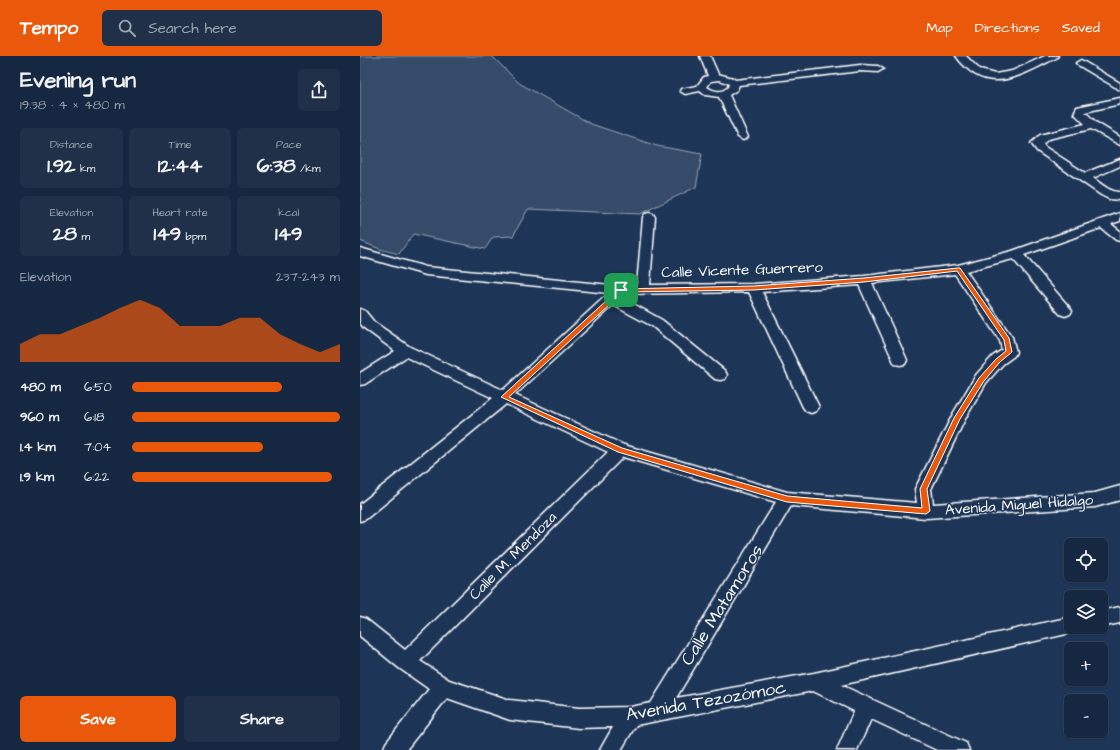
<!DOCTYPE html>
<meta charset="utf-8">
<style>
body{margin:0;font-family:"Architects Daughter",sans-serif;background:#1f3048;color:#f1f3f6;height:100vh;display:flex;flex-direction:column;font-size:15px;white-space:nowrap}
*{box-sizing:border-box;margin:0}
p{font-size:13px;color:#9ea6b1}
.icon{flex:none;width:22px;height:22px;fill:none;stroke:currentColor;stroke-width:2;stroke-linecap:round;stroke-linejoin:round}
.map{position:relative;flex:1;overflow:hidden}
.side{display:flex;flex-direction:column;background:#162841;width:360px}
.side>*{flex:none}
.controls{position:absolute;left:704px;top:482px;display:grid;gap:8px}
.controls a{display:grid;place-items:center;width:44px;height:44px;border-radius:6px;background:#162841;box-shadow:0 1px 3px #0004,0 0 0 1px #35445a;font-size:20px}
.pin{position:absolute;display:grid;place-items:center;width:34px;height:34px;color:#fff;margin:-17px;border-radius:8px;box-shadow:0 2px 6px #0006}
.round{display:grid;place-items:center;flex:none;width:42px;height:42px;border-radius:6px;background:#1f3048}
.head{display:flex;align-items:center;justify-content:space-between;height:68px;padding:0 20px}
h1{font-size:22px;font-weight:700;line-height:30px}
.metrics{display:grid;grid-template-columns:repeat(3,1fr);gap:6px;height:68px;padding:4px 20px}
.metrics div{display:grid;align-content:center;border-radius:6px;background:#1f3048;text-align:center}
.metrics b{font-size:20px;font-weight:700}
.metrics small{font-size:11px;font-weight:400}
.metrics p{font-size:11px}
.chart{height:112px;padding:8px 20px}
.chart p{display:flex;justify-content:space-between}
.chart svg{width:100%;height:72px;margin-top:4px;fill:#ea580c;opacity:.7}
.action{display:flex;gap:8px;margin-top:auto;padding:8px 20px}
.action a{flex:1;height:46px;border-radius:6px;background:#ea580c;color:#fff;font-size:16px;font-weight:700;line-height:46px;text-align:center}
.action a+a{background:#1f3048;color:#f1f3f6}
ul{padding:0 20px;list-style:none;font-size:13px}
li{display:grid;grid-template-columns:64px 48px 1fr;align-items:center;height:30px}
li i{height:10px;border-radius:5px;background:#ea580c}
header{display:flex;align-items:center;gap:24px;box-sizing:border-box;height:56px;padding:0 20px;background:#ea580c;color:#fff}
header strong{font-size:19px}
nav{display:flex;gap:22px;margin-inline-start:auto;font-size:14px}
.search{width:280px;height:36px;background:#1f3048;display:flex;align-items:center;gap:10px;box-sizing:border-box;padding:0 14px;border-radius:6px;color:#9ea6b1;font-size:15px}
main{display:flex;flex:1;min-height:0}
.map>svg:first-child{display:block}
.green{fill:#364b69;stroke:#9aa5b4}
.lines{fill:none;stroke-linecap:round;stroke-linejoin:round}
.street-casing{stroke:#fff;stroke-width:3}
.street{fill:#1d3557;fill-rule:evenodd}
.route{fill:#ea580c;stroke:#fff;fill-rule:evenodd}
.labels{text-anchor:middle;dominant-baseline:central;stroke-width:3;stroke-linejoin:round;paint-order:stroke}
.street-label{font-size:15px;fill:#fff;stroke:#1d3557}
.near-street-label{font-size:18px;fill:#fff;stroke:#1d3557}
</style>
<header>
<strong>Tempo</strong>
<div class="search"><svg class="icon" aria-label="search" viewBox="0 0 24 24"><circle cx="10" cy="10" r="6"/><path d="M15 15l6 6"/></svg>Search here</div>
<nav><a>Map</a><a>Directions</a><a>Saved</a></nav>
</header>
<main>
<section class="side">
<div class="head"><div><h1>Evening run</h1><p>19:38 · 4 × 480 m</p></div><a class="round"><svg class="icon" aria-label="share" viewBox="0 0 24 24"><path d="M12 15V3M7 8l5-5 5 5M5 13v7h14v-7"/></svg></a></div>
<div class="metrics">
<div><p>Distance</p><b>1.92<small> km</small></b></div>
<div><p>Time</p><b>12:44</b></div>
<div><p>Pace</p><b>6:38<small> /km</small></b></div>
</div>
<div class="metrics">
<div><p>Elevation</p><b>28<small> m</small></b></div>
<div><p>Heart rate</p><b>149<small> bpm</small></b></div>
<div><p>kcal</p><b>149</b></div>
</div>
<div class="chart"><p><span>Elevation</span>237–243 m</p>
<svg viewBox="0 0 160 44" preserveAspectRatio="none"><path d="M0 44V33L10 27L20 27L30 22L40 17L50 11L60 6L70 11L80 22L90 22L100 22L110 17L120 17L130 27L140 33L150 38L160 33V44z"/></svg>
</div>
<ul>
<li><b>480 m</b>6:50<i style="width:72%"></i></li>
<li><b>960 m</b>6:18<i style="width:100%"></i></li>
<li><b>1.4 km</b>7:04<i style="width:63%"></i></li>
<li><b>1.9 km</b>6:22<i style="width:96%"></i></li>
</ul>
<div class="action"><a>Save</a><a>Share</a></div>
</section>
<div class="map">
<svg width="760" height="694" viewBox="0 0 760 694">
<rect width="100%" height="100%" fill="#1d3557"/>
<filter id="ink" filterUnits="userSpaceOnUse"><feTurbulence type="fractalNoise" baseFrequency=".025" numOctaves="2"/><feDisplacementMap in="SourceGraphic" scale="8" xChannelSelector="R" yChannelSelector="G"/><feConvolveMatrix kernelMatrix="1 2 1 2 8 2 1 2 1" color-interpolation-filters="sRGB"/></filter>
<g filter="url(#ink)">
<!-- green -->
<path class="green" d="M0,0H132L159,27L231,68L297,90L342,98L336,131L280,158L168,153L153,180L133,181L125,193L53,178L39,198L20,193L0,185Z"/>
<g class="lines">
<defs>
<path id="street" d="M340,0H350L358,18L373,22L375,24L500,9L518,10L523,13L518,16L500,15L379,29L377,34L369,39L388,81L383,84L378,81L359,41L345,39L340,35L325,38L320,35L321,33L337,30L344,21L348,20ZM360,24L369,28L368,31C362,37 354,36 347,31L351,25Z
M596,0H606L620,14L635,18L652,15L685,0H698L696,2C659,20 627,42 596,0Z
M721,4L760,27V34L718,9L716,7Z
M760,42V48L725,56L737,67L760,81V89L731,73L688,83L683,88L685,91L725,117L760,103V110L733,122C741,128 750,136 760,136V144L749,143L741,139L677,95L671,87L680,79L725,68L714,57L717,51Z
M289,157L293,158L295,161L290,229L394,228L504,220L598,209L652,195L760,157V165L751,168L760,175V185L756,184L741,172L664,199L710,252L712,255L710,258L705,260L700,258L653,203L606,215L652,281L656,296L654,300L643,308L626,327L605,363L571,433L573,448L735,437L760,430V444L735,451L566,462L431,450L316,642L454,617L711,561V571H719L717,575L711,577L481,629L606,687L609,694H577L511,663L497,694H477L494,655L453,635L276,669L261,694H240L253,671L219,672L150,664L87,642L46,694H23L26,687L69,633L39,612L0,580V561L6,563L45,594L248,396L146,348L6,463L0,465V448L133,342L46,301L5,328L0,329V317L35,295L4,272L0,267V253L5,255L14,266L50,291L143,334L249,237L66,219L0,200V192L66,211L261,230L277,229L283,161L285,158ZM595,218L640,285L642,294L633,300L616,319L593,358L555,433L557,447L427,436L264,389L155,339L253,249L292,270L355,323L360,324L365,323L367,319L365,315L302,264L261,241L264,238L389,236L443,351L446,355L451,357L456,355L459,351L402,236L499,229L533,304L535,308L540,309L545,308L547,304L512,227ZM263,401L416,446L291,647L270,651L219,652L150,644L89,624L60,605Z
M760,551V567L741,571H740L741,555Z"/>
</defs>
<!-- street casing -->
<use href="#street" class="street-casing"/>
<!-- street -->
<use href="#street" class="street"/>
</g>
</g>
<!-- route -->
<path class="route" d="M598,212H600L649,282L652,296L640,306L624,325L600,363L567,433L570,455L566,458L427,446L258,396L141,341L259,233L394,230L504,222ZM597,215L644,284L646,295L636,303L619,322L594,362L560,433L562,452L427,440L262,392L149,341L263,236L394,234L504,226Z"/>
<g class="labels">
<!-- street labels -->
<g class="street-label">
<text transform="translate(382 214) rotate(-2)">Calle Vicente Guerrero</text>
<text transform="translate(659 449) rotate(-4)">Avenida Miguel Hidalgo</text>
<text transform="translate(153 500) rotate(-45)">Calle M. Mendoza</text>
</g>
<!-- near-street labels -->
<g class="near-street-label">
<text transform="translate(362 549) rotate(-58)">Calle Matamoros</text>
<text transform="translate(346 645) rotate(-10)">Avenida Tezozómoc</text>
</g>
</g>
</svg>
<div class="controls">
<a><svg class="icon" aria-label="locate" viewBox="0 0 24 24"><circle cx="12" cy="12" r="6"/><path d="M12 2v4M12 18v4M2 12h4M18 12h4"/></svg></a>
<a><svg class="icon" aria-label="layers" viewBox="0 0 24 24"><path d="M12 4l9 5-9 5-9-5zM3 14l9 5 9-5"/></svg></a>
<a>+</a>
<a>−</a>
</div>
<div class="pin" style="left:261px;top:234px;background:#1e9e55"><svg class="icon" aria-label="arrive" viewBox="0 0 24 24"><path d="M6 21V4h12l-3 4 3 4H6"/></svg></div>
</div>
</main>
